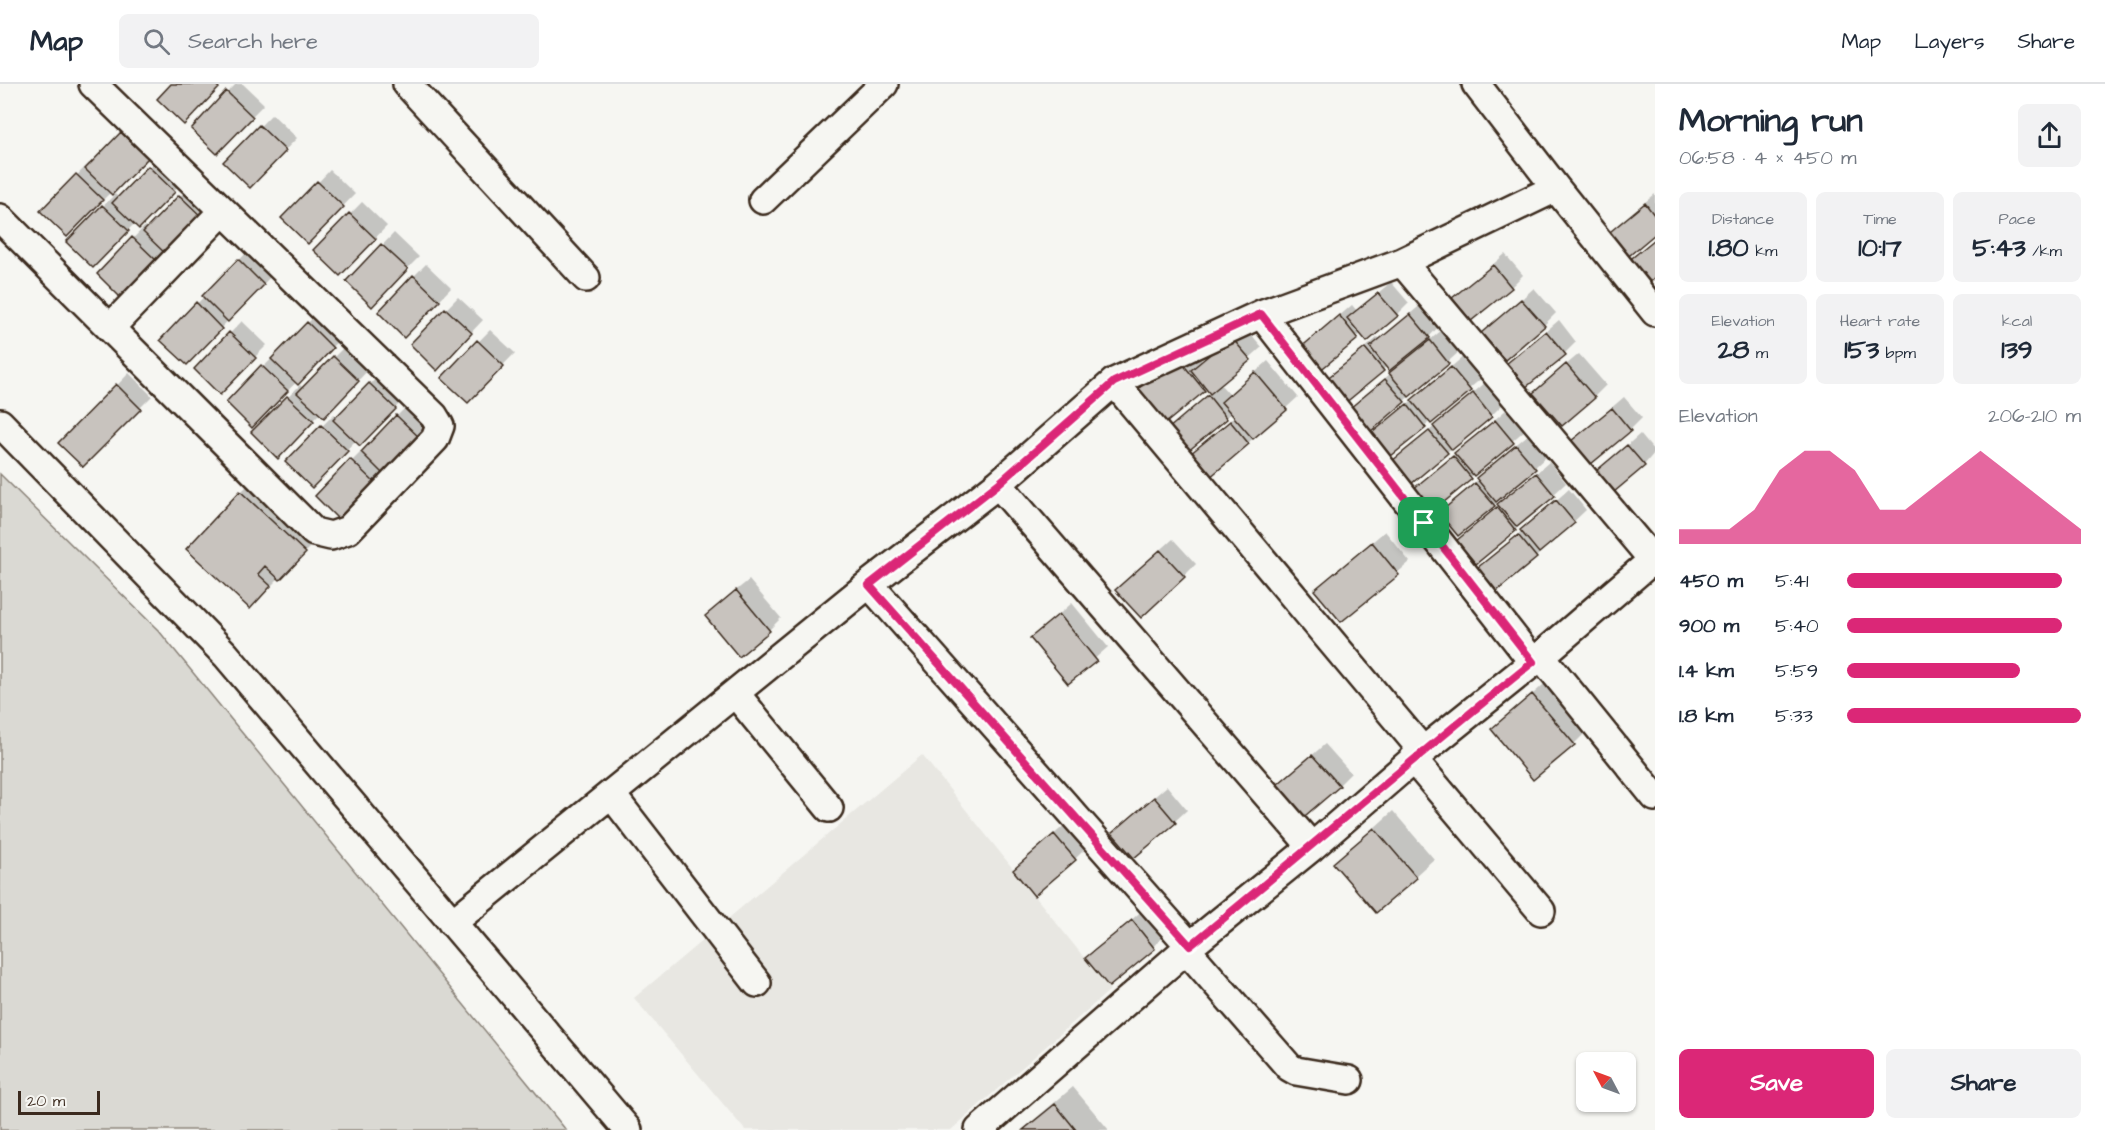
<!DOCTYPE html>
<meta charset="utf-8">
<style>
body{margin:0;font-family:"Architects Daughter",sans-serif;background:#f2f2f3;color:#1f2937;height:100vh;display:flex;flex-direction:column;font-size:22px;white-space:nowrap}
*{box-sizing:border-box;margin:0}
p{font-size:20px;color:#747a83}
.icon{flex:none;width:33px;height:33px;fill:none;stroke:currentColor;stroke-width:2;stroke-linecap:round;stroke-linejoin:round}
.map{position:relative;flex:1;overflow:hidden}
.drawer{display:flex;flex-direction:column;background:#fff;width:450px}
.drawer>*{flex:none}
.needle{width:39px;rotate:311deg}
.controls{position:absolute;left:1576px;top:968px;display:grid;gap:12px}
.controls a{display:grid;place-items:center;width:60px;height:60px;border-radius:9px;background:#fff;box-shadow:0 2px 4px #0004;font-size:30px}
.scale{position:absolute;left:18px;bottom:15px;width:82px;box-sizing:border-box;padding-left:6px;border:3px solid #3b2a1e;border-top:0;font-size:16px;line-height:21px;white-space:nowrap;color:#3b2a1e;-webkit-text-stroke:4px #f6f6f2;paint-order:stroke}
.pin{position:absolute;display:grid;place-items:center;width:51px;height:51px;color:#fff;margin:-26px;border-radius:12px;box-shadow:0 3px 9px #0006}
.round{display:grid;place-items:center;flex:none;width:63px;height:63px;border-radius:9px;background:#f2f2f3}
.head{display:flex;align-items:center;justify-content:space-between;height:102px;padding:0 24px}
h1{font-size:33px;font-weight:800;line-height:45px}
.metrics{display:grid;grid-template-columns:repeat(3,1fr);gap:9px;height:102px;padding:6px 24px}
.metrics div{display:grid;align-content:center;border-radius:9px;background:#f2f2f3;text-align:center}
.metrics b{font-size:26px;font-weight:800}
.metrics small{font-size:16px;font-weight:400}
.metrics p{font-size:16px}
.chart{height:168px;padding:12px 24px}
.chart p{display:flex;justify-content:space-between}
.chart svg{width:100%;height:108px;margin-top:6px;fill:#db2777;opacity:.7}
.action{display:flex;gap:12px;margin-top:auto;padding:12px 24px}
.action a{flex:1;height:69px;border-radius:9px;background:#db2777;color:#fff;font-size:24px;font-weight:800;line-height:69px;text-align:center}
.action a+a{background:#f2f2f3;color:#1f2937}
ul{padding:0 24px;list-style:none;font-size:20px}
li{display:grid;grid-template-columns:96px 72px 1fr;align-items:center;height:45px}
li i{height:15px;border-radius:8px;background:#db2777}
header{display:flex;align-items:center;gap:36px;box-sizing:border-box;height:84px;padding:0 30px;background:#fff;border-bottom:2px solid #e0e1e3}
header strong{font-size:28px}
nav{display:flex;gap:33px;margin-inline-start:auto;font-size:21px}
.search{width:420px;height:54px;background:#f2f2f3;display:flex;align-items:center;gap:15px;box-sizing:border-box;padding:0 21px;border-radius:9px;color:#747a83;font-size:22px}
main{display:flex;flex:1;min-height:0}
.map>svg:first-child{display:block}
.built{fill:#e8e7e2}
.green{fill:#dad9d3;stroke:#8a8278;stroke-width:1.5}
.shadow{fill:#0003}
.building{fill:#c8c3be;stroke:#3b2a1e;stroke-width:1.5}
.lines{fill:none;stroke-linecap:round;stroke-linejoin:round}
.street-casing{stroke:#3b2a1e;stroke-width:32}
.street{stroke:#f6f6f2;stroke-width:27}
.route-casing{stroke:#fff;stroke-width:12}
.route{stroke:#db2777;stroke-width:8}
</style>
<header>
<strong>Map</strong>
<div class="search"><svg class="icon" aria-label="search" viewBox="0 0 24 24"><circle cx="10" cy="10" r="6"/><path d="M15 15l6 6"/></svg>Search here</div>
<nav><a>Map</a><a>Layers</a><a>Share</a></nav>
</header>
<main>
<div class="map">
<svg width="1655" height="1046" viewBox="0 0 1655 1046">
<rect width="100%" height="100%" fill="#f6f6f2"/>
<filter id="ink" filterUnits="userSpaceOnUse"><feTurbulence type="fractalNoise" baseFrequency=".0167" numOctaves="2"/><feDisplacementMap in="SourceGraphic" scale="12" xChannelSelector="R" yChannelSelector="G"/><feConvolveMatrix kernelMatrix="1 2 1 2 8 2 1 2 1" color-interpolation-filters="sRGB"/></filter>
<g filter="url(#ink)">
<!-- built -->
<path class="built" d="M922,671L1110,906L951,1046H745L634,914Z"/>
<!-- green -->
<path class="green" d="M0,390L159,547L566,1046H0Z"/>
<!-- shadow -->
<path class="shadow" d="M236,0H243L264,20L217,68L193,44Z
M272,30L297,54L250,102L225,78Z
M134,37L159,61L67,151L42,127L89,79L91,81Z
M161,71L185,95L139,143L135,139L93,182L68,158L115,110L119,114Z
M330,86L355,110L308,158L284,134Z
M192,100L217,124L123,214L99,190L145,142L148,145Z
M1655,110V148L1607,152L1618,140Z
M362,118L387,142L340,190L315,166Z
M394,149L419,173L372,220L348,197Z
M251,164L275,188L187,279L162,256Z
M1505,170L1523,191L1511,203L1454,214Z
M426,180L451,204L404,252L414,192Z
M1391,198L1409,219L1397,231L1362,249L1318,286L1301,265L1352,221L1357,227Z
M1534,204L1556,229L1544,241L1483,249Z
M458,213L483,236L448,273L412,260Z
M1423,219L1440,241L1429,253L1387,282L1344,318L1327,297L1378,253L1380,255Z
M320,227L344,251L252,342L228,318Z
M1559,236L1576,258L1564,270L1508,280Z
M242,237L267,261L220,308L196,285Z
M1244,242L1262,263L1220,300L1230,311L1268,277L1298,313L1248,359L1192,370L1235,332L1232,328L1187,366L1170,345L1211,309L1207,303L1204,306L1140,305L1189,262L1202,277Z
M1443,245L1460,267L1404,317L1364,312Z
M490,246L515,269L468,317L443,294Z
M346,261L370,284L336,320L320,329L278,372L254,348L300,301L303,304Z
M1579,270L1606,301L1594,313L1547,297Z
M1464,272L1482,294L1386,374L1369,353Z
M382,288L407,312L360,360L356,356L312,402L287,378L334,330L338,334Z
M129,289L152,312L83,381L61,359Z
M1486,298L1503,320L1491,332L1447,368L1394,377Z
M1624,313L1642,334L1630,346L1573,357Z
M409,320L434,344L341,436L317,412Z
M1507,325L1525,346L1432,426L1415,405Z
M1529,350L1547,372L1494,421L1441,429L1479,395L1490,382Z
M1640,350L1655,368L1644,381L1598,387Z
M1549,378L1566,399L1515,446L1458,457Z
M259,390L323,450L250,523L241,408Z
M1569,405L1586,426L1536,473L1480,484Z
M1385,447L1410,478L1342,536L1316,506Z
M1173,455L1196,480L1184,492L1129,494Z
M749,496L781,534L769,546L719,520Z
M1072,519L1108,563L1068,598L1032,554Z
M1551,594L1592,642L1574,660L1493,645Z
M1325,660L1351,689L1339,701L1286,694Z
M1167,702L1187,726L1175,737H1126Z
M1393,727L1434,775L1376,827L1335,779Z
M1067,739L1087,763L1075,775L1027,774Z
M1144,825L1166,851L1109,901L1087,874Z
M1073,1003L1109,1046H1022Z"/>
<!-- building -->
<path class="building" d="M171,0H215L219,4L184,41L157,15Z
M226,7L253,33L217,70L191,45Z
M259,41L286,67L250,104L223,78Z
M121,48L148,74L112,111L85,85Z
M148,82L175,108L139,145L112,119Z
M76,90L103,116L67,153L40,127Z
M317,97L344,123L308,160L281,134Z
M179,111L206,137L170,174L143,148Z
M1645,119L1655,132V150L1624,176L1605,152Z
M102,121L129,147L93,184L66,158Z
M349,129L376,155L340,192L313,166Z
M132,153L159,179L123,216L97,190Z
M1655,155V194L1647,201L1627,178Z
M381,160L408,185L372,223L346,197Z
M238,175L264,201L228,238L202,212Z
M1493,181L1512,204L1471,237L1452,214Z
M413,191L440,217L404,254L378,228Z
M1378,209L1398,232L1367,258L1347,234Z
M1521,215L1545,242L1505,276L1481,249Z
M196,218L222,245L187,281L160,256Z
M445,224L472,249L437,287L410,260Z
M1410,230L1430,254L1389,287L1370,263Z
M1339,231L1358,255L1318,288L1299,265Z
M307,238L333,264L298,301L271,275Z
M1546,247L1566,271L1525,304L1506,280Z
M229,248L256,274L220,311L194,285Z
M1231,253L1251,276L1210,310L1191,286Z
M477,256L504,282L468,319L441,294Z
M1430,256L1449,280L1409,313L1389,289Z
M1365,264L1384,287L1344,320L1325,296Z
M333,272L359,297L324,334L297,309Z
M1177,273L1205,307L1166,339L1138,305Z
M1566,280L1595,314L1562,342L1533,309Z
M261,281L288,307L252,344L226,318Z
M1451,283L1471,307L1431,340L1411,316Z
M1255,288L1287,326L1253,355L1221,318Z
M1385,295L1405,318L1370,348L1350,324Z
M369,299L396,325L360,362L333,336Z
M116,300L141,325L83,383L58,359Z
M1473,309L1492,333L1452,366L1433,342Z
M1208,311L1227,335L1187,368L1168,345Z
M287,312L314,337L278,375L251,348Z
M1407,320L1426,344L1386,376L1367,353Z
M1612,324L1631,347L1591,380L1571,357Z
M396,331L423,357L387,394L361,368Z
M1495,336L1514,359L1474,392L1454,369Z
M1230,337L1249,360L1209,394L1190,370Z
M321,341L348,367L312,404L285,378Z
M1429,347L1448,369L1411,400L1392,377Z
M1516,361L1536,385L1496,418L1476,394Z
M1627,361L1645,382L1614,408L1596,387Z
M1453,372L1472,395L1432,428L1413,405Z
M350,375L377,401L341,438L315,412Z
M1536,389L1555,412L1517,443L1497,420Z
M1475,399L1495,422L1458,452L1439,429Z
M240,407L306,469L280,496L265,482L258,490L271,502L250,525L186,465Z
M1556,416L1575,439L1539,469L1520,446Z
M1497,423L1516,447L1476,480L1456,457Z
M1518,451L1537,474L1497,507L1477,484Z
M1372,458L1399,491L1341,538L1314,506Z
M1160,466L1185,493L1141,534L1115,506Z
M736,506L770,547L739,573L705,532Z
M1059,530L1097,577L1068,600L1030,554Z
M1532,610L1575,661L1533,696L1491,645Z
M1312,671L1340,702L1299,737L1272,705Z
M1154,713L1176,739L1134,774L1112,749Z
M1374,744L1417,794L1376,829L1333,779Z
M1054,750L1076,776L1034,812L1013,786Z
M1132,836L1155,865L1109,903L1085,874Z
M1055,1020L1076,1046H1023Z"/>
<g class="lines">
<defs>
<path id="street" d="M407,0L586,194
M1476,0L1556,104L1655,228
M763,116L884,0
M0,134L314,448L331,452L348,446L435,355L440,342L434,332L93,0
M1402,178L1653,476
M1261,230L1533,578
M110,244L223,127
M1114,298L1423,667
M0,339L226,571L628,1046
M998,400L1312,763
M869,500L1190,862
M1541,572L1655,713
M735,609L829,724
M1413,675L1541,827
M611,710L757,899
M452,839L869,500L998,400L1114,298L1261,230L1402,178L1556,104
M1186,865L1289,983L1296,987L1349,996
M979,1046L1190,862L1312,763L1423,667L1541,572L1655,474"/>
</defs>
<!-- street casing -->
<use href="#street" class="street-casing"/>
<!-- street -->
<use href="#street" class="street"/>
</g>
</g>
<g class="lines" filter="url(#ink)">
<defs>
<path id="route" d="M1261,230L1533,578C1417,671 1305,768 1190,862L869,501L998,400L1114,298Z"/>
</defs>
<!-- route casing -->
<use href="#route" class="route-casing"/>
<!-- route -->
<use href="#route" class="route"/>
</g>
</svg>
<div class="controls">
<a><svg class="needle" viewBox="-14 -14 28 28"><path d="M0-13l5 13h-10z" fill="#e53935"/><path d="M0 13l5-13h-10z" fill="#747a83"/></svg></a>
</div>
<div class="scale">20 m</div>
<div class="pin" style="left:1424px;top:439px;background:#1e9e55"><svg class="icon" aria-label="arrive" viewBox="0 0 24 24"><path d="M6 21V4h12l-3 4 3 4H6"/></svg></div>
</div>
<section class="drawer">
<div class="head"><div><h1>Morning run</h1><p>06:58 · 4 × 450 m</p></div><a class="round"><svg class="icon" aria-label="share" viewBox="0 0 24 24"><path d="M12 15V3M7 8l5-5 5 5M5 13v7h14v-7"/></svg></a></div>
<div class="metrics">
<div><p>Distance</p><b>1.80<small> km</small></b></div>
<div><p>Time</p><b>10:17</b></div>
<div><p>Pace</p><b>5:43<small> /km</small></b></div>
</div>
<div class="metrics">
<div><p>Elevation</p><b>28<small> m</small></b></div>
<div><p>Heart rate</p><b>153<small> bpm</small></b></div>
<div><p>kcal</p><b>139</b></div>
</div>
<div class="chart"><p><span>Elevation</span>206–210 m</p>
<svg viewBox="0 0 160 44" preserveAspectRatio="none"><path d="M0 44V38L10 38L20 38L30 30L40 14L50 6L60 6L70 14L80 30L90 30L100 22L110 14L120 6L130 14L140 22L150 30L160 38V44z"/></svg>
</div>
<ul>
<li><b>450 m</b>5:41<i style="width:92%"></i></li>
<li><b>900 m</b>5:40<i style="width:92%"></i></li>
<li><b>1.4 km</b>5:59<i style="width:74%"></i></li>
<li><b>1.8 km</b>5:33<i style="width:100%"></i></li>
</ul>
<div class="action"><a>Save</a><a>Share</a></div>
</section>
</main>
